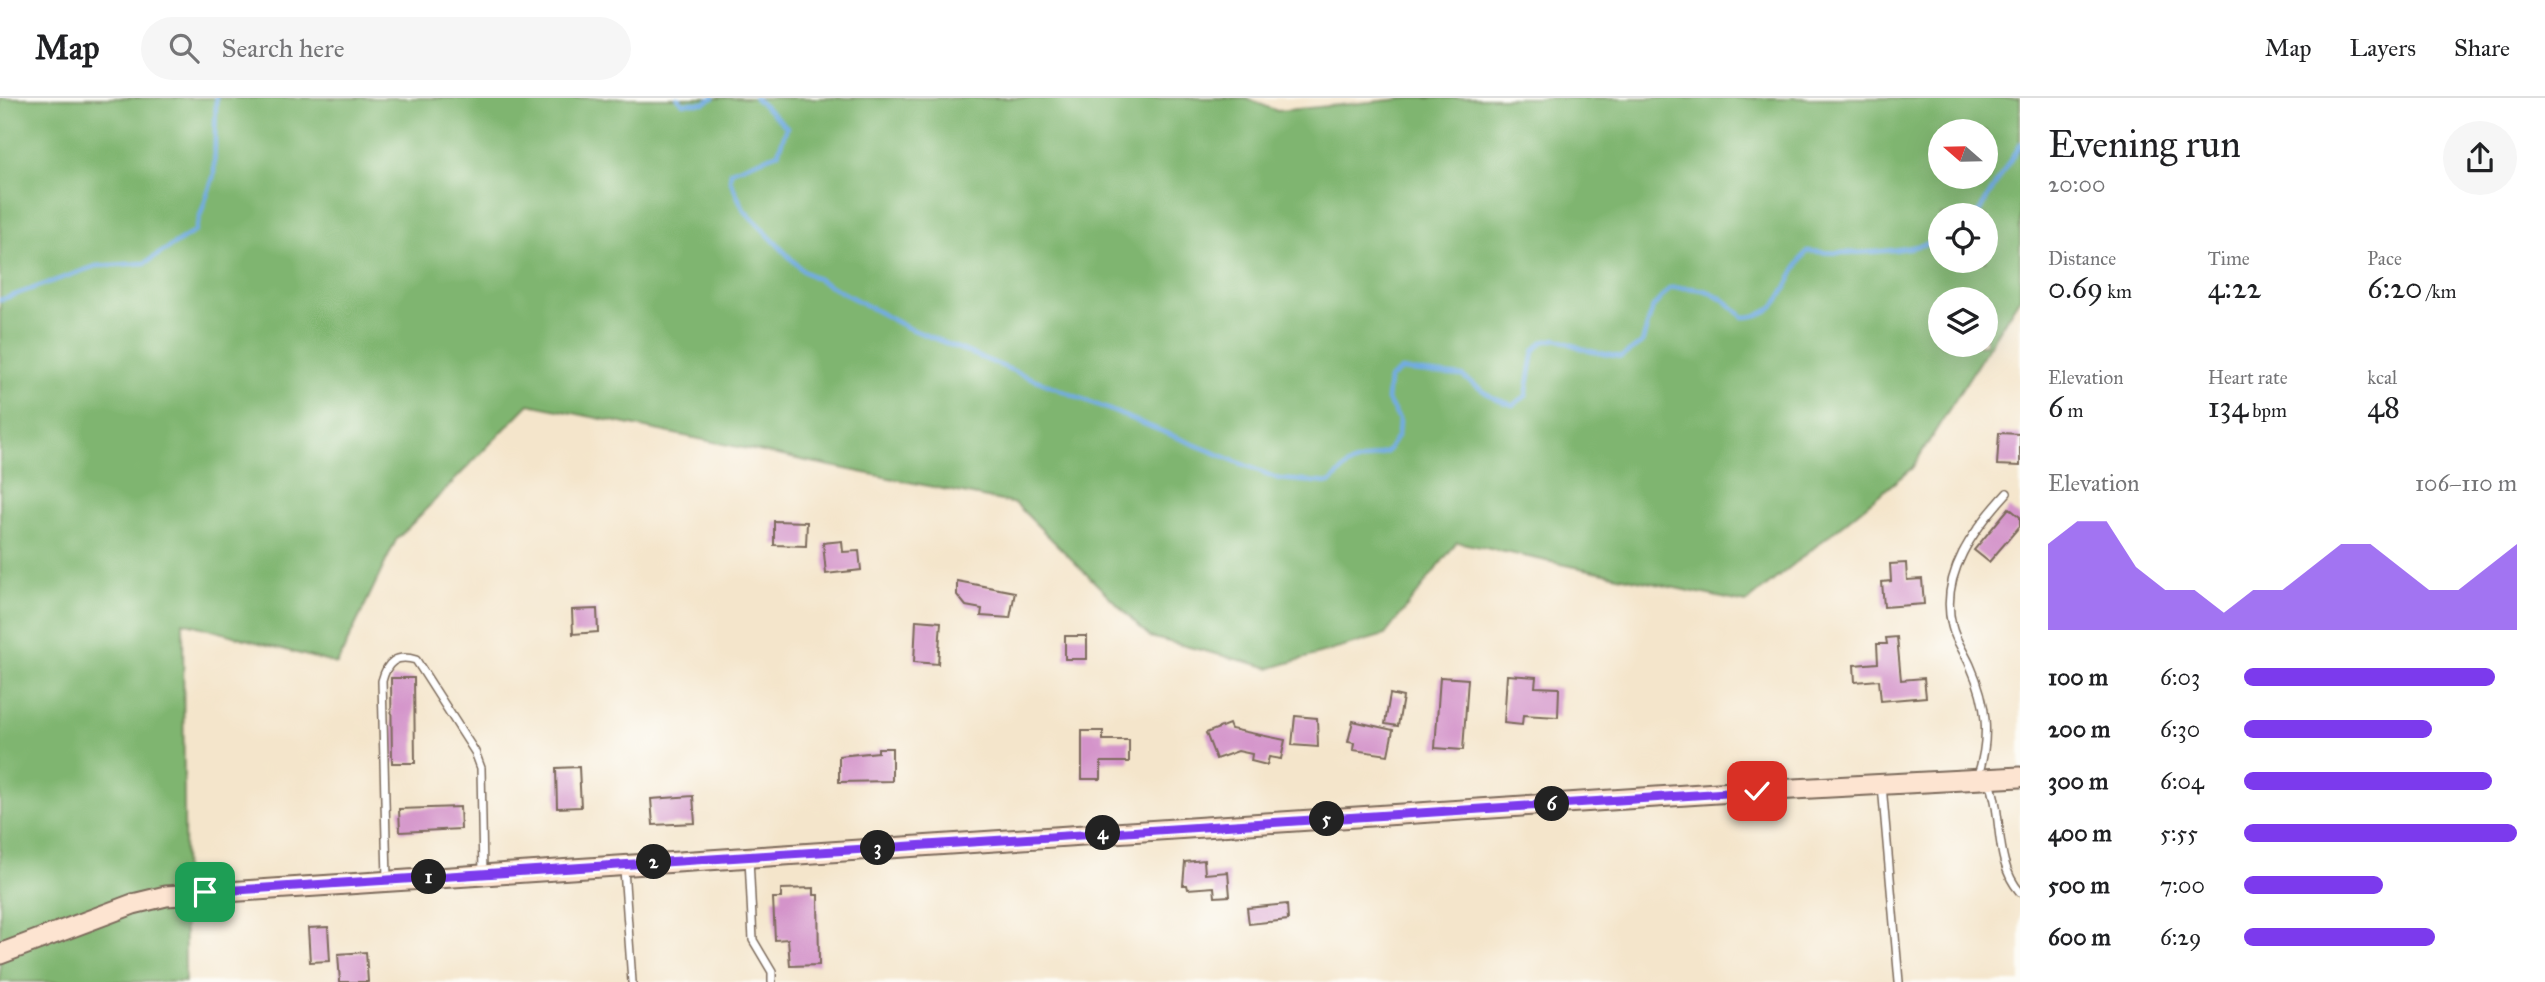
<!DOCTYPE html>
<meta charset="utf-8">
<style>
body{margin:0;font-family:"IM FELL Great Primer",serif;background:#f6f6f6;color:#202124;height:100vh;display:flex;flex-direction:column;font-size:26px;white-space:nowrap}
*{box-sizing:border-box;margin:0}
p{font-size:23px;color:#757577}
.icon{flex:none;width:38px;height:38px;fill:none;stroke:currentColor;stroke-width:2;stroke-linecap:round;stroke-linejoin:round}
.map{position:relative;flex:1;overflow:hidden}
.sheet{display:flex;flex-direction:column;background:#fff;width:525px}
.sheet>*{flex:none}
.needle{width:46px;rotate:290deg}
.controls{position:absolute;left:1928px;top:21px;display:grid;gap:14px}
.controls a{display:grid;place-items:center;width:70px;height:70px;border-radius:50%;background:#fff;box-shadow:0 7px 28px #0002;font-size:35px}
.pin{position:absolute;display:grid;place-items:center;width:60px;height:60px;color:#fff;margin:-30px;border-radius:14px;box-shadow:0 4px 10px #0006}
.km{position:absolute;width:35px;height:35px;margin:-18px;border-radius:50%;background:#222;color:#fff;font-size:19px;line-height:35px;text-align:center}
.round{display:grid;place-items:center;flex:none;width:74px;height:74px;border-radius:37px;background:#f6f6f6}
.head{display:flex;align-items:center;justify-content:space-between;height:119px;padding:0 28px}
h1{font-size:38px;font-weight:600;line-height:52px}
.metrics{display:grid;grid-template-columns:repeat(3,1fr);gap:10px;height:119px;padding:7px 28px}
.metrics div{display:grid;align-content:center}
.metrics b{font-size:30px;font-weight:600}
.metrics small{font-size:19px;font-weight:400}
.metrics p{font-size:19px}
.chart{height:196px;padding:14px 28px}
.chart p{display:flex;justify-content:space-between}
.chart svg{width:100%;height:126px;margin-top:7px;fill:#7c3aed;opacity:.7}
ul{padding:0 28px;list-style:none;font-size:23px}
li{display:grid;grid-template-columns:112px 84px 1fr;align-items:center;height:52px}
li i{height:18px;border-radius:9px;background:#7c3aed}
header{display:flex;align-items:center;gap:42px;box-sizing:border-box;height:98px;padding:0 35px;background:#fff;border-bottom:2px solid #e0e0e0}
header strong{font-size:33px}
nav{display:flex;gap:38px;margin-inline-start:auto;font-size:24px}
.search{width:490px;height:63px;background:#f6f6f6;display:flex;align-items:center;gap:18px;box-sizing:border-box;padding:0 24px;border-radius:38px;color:#757577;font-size:26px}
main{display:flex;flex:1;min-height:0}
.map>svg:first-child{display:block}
.forest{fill:#7fb570;stroke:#5d7047;stroke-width:2;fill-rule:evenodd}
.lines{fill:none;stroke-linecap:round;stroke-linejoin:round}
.stream{stroke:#72ace2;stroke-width:4.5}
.building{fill:#d494ca}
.lane-casing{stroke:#7c6b5b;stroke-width:10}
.secondary-casing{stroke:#7c6b5b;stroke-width:23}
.lane{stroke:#fff;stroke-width:7}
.secondary{stroke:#fde4d1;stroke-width:19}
.route-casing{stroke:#fff;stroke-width:14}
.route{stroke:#7c3aed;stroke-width:9}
</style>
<header>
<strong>Map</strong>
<div class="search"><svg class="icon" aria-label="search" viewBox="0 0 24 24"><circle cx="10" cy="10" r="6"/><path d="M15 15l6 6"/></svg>Search here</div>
<nav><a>Map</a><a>Layers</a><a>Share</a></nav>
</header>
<main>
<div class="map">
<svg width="2020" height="884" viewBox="0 0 2020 884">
<rect width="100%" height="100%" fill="#fdfcf7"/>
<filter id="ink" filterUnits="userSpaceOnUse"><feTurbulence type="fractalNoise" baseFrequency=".0143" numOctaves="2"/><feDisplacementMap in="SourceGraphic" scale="14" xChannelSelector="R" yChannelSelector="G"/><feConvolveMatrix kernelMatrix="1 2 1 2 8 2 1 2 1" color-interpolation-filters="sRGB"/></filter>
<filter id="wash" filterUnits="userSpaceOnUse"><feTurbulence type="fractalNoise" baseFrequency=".00686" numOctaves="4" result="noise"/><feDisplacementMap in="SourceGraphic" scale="28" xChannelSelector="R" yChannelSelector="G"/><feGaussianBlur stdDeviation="1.57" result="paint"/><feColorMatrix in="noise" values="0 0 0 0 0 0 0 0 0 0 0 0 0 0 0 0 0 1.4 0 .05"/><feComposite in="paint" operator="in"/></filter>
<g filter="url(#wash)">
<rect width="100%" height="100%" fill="#f4e5cb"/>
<!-- forest -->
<path class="forest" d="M0,0H1246L1277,13L1412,0H2020V199L1912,370L1746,505L1457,444L1385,537L1271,570L1150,539L1016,406L529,306L396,442L337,566L183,524L185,884H0ZM1941,33H1986V79H1941ZM1941,117H1986V163H1941ZM1941,201H1986V247H1941Z"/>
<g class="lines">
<!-- stream -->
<path class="stream" d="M678,0L683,5H704L713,0
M755,0L787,29L778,55L731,73L730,82L744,112L803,173L906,229L1279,381L1330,385L1348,367L1387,354L1398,337L1399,321L1387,302L1389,281L1401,272L1462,278L1495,301L1513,307L1526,298L1534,253L1542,244L1557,241L1589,253L1621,259L1642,245L1653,209L1670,190C1705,188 1719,194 1743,219C1785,219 1784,182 1807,153C1850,157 1900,155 1941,142
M1977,117L2020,46
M0,202L96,168L145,165L195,133L214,77L216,0"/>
</g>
<g id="blocks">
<!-- building -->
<path class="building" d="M1999,335L2020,336V368L1997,367Z
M2009,410L2020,419V428L1989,464L1974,452Z
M774,423L807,424L806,448L774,447Z
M842,443L843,454L859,453L861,472L826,476L823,445Z
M1906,465L1907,482L1922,481L1924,506L1884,509L1882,484L1891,483L1890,466Z
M957,483L1015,494L1010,520L981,518L982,511L966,508L957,497Z
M597,511L598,534L573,536L572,512Z
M916,522L941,524L938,566L914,564Z
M1065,538H1087V561H1065Z
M1897,539L1901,582L1924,580L1926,599L1881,603L1879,582L1855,584L1854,567L1878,565L1877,546H1887L1886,540Z
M1507,577L1536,579L1535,589L1559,590L1558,619L1523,617L1522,627L1504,625Z
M1440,579L1468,581L1463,652L1435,650Z
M391,580H414L415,665H392Z
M1390,596L1403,599L1398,628L1385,626Z
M1295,618L1317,620L1318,649L1292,647Z
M1353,623L1393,632L1388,657L1353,652L1354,645L1348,644Z
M1229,626L1231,631L1285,642L1281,661L1269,659L1267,667L1251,663L1252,656L1238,653L1216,661L1206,635Z
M1082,633H1103V642H1129V664H1101V681H1082Z
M878,650H892V683L839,684V658L878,654Z
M579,669L581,709L557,710L556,670Z
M693,698L695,725L653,727L651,701Z
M460,709L461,731L400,734L399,711Z
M1204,762L1205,776L1228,774L1230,798L1215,799L1214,789L1188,791L1187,787H1183L1185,764Z
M814,790V797H818L819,867L790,868L788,841L775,842L773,800H781V791Z
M1287,806L1288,822L1249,826L1247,810Z
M328,829L330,863L310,864L308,830Z
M366,854L368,884H340L338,856Z"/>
</g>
</g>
<g filter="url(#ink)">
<use href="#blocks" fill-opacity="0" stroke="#7c6b5b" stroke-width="2"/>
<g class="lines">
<defs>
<path id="lane" d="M1977,680C1991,640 1987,605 1970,567C1964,553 1955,542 1952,528C1939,476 1975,430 2007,395
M1989,682C2004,719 1993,763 2020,794
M1882,687L1899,884
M749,760L753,842L772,874V884
M624,771L632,884
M387,781L382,583C387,564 396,556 416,562L475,654L481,670L483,775"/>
<path id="secondary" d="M0,856L133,806L166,798L1717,695L2020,679"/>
</defs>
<!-- lane casing -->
<use href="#lane" class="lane-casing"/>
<!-- secondary casing -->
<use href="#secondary" class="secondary-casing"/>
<!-- lane -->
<use href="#lane" class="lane"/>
<!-- secondary -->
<use href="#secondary" class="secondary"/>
</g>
</g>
<g class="lines" filter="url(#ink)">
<defs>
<path id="route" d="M205,794L1757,693"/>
</defs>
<!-- route casing -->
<use href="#route" class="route-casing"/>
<!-- route -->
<use href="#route" class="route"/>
</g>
</svg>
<div class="controls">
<a><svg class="needle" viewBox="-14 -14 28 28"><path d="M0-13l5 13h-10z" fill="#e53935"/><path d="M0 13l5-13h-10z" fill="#757577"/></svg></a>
<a><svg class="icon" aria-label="locate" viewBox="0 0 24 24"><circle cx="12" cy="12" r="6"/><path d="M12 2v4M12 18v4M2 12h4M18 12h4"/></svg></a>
<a><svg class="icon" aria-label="layers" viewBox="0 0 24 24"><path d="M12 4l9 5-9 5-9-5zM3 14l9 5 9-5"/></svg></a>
</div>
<div class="pin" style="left:205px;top:794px;background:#1e9e55"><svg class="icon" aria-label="arrive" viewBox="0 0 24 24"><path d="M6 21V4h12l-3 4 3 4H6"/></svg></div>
<div class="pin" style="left:1757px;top:693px;background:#d93025"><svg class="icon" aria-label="check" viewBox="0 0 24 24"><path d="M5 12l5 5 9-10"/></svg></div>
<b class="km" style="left:429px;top:779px">1</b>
<b class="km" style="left:654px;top:764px">2</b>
<b class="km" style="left:878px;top:750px">3</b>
<b class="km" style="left:1103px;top:735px">4</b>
<b class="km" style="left:1327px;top:721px">5</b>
<b class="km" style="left:1552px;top:706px">6</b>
</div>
<section class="sheet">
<div class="head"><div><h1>Evening run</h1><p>20:00</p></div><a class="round"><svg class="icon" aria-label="share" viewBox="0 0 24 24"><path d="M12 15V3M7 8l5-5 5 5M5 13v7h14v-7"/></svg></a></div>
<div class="metrics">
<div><p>Distance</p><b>0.69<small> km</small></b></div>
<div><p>Time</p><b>4:22</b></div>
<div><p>Pace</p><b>6:20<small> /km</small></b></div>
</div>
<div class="metrics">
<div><p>Elevation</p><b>6<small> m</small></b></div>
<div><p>Heart rate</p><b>134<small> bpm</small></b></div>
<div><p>kcal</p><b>48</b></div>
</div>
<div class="chart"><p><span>Elevation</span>106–110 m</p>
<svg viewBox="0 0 160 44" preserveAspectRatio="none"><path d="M0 44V14L10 6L20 6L30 22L40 30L50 30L60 38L70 30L80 30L90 22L100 14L110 14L120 22L130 30L140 30L150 22L160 14V44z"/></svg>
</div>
<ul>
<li><b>100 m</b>6:03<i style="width:92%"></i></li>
<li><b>200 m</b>6:30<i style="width:69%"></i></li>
<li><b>300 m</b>6:04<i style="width:91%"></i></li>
<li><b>400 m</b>5:55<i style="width:100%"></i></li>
<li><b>500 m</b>7:00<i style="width:51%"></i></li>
<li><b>600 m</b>6:29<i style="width:70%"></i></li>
</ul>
</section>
</main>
